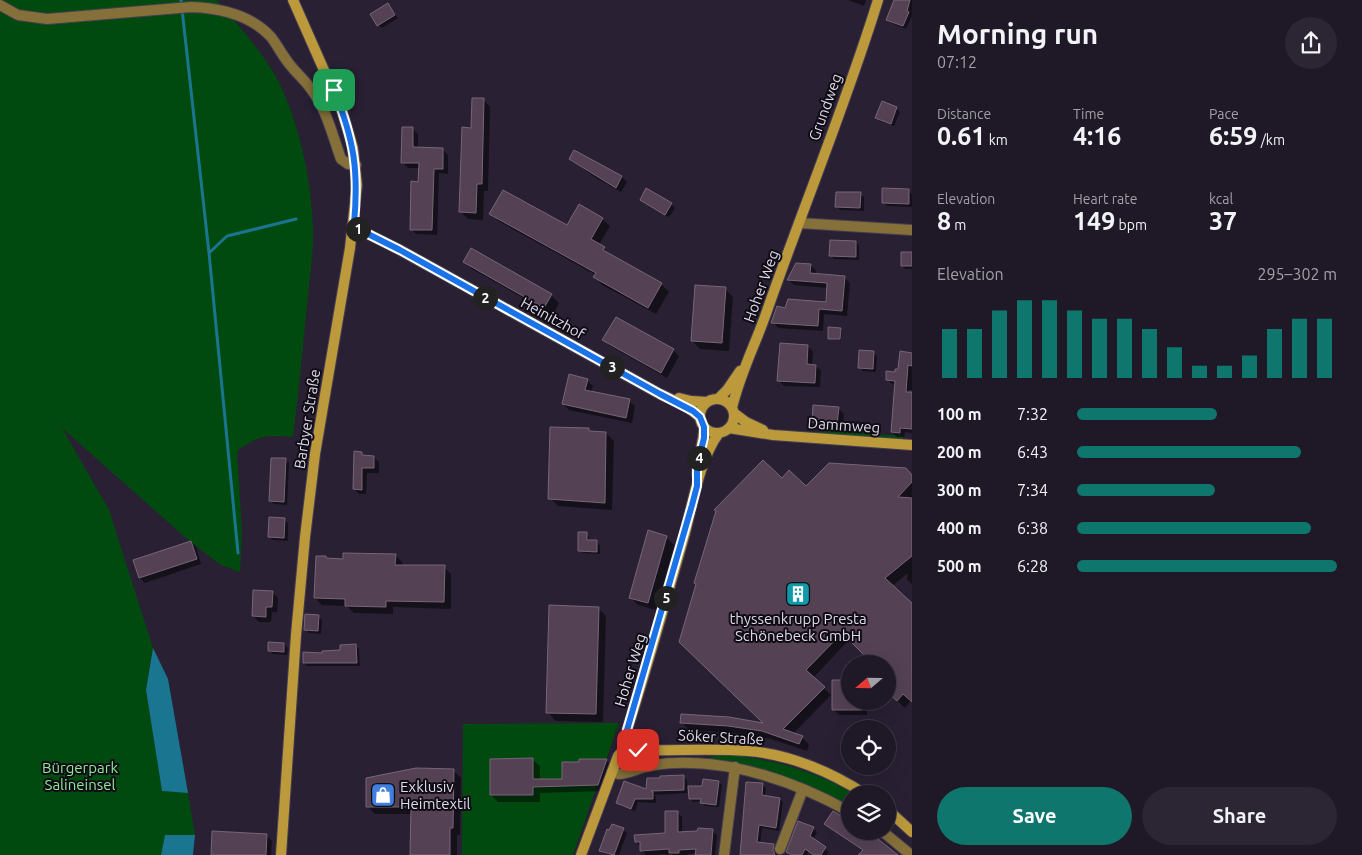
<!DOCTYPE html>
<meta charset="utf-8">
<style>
body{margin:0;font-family:Ubuntu,sans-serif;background:#2c2533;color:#f1f3f6;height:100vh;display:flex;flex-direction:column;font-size:19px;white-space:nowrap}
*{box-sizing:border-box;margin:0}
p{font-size:16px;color:#a1a0a7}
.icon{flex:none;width:28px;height:28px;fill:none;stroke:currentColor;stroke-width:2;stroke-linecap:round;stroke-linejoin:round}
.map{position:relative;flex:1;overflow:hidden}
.sheet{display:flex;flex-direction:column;background:#1f1827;width:450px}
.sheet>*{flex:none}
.needle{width:32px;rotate:250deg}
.fabs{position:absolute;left:841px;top:655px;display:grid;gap:10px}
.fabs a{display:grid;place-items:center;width:55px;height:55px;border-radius:50%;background:#1f1827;box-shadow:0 5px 20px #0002,0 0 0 1px #3c3744;font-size:25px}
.pin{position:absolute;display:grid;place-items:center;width:42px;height:42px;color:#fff;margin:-21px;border-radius:10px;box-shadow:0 2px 8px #0006}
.km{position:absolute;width:25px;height:25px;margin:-12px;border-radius:50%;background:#222;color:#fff;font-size:14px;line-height:25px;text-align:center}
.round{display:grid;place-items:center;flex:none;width:52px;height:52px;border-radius:26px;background:#2c2533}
.head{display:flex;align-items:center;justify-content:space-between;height:85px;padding:0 25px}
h1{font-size:28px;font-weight:700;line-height:38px}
.metrics{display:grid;grid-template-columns:repeat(3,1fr);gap:8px;height:85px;padding:5px 25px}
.metrics div{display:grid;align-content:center}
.metrics b{font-size:25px;font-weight:700}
.metrics small{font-size:14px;font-weight:400}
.metrics p{font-size:14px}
.chart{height:140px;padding:10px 25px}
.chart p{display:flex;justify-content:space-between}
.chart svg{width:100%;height:90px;margin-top:5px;stroke:#0f766e;stroke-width:6}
.cta{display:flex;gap:10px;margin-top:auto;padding:10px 25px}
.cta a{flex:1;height:58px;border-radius:30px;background:#0f766e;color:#fff;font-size:20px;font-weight:700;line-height:58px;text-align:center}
.cta a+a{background:#2c2533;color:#f1f3f6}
ul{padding:0 25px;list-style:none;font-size:16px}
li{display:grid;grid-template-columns:80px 60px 1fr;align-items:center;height:38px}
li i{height:12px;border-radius:6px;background:#0f766e}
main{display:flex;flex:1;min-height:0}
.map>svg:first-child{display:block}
.green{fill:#004a0f}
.water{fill:#1a7591}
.shadow{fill:#0007}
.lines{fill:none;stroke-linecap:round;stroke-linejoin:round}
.stream{stroke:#1a7591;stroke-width:3}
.building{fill:#544254;stroke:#786578}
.street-casing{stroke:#463e51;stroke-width:12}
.secondary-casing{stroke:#463e51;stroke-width:12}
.street{stroke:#857039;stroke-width:10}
.secondary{stroke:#bc9a3c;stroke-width:10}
.route-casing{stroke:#fff;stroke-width:10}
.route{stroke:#1a73e8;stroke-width:6}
.labels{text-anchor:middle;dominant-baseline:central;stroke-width:4;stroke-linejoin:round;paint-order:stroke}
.street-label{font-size:15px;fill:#dfdae7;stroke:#100c15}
.poi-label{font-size:15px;fill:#dfdae7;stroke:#100c15}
.park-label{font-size:15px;fill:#90e995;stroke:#100c15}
</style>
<main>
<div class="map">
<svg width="912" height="855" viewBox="0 0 912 855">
<rect width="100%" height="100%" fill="#292034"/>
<!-- green -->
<path class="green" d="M0,0H217C237,24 259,48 275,75C300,120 314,190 313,241C312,266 308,291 306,316C302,357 298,397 293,437C264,435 260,435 237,451L242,531L240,572L219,564L186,538L62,428L109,510L153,648L146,690L162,791L188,793L195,835H165L161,855H0Z
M795,431L817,432L833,431L904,436L900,440L795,432Z
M619,723L573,855H462L463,724Z
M723,754C772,759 812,770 855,794H850V807C822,793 794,778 764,770C744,764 723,762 703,759Z"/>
<!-- water -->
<path class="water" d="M153,648L168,679L188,793L162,791L146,690Z
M165,835H195L193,855H161Z"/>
<!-- shadow -->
<path class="shadow" d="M848,0H866L864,6Z
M896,0H912V16L906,29L891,23L887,19Z
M388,5L398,18L382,28L378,25Z
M483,99L490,107L488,191H484L483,220L468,219L461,212L472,129Z
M896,108L900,112L894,126L880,121L877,118Z
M413,129L418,134V149L443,150L448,155V174L439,173L437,235L416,234L411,229L420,183V168H408L403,163Z
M570,159L622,177L627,182L621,192L596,178Z
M908,190L912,194V207L887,206L883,202Z
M860,194L864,197V211L840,210L837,207Z
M641,200L671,204L675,208L669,217Z
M491,213L567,227L602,219L610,226L599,245L611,255L661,284L669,292L656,314L602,285L595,277L596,275L498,221Z
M856,242L859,246V260L834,259L831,255Z
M912,253V269H905L902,265Z
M465,262L551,295L559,303L553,315L472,269Z
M811,265L816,271V275L844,277L850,283L847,316L824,314L823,331L778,328L773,322L785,310L827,304L828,288L794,285L789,280Z
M725,289L733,297L729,351L700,349L692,341Z
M840,329L842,331L841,340L829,338Z
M604,340L673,350L679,356L667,378L610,346Z
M808,346L813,352L812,365L816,366L821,371L820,387L784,386L778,380Z
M873,352L877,356L876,372L863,371L859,367Z
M912,354V390H908L907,405L912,406V433L905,432L904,437H897L892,432L896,385L892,384L887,379L900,370Z
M587,380L593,386L591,392L629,401L635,406L632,423L569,410L563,404Z
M838,408L844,414L843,430L819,428L813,422Z
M588,429L591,432L606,433L614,441L612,510L558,506L550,498Z
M361,453L365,457H374L379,462V473H367L366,494H359L354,489Z
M285,460L289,463L287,505L274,504L271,501Z
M912,476V497L911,499H912V584L907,580L908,573L892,586L911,700L905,708L888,692V664L850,639L813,678L831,695L793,734L802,737L809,745L807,751L771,739L736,733L689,730L682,723L767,725L782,480L806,488Z
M284,519L288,523V541L273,540L270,537Z
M586,534L589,537V541L597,542L600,545V554L583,553L580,550Z
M666,537L674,545L656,610L638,605L630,597Z
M190,542L196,547L201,564L145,583L140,578Z
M395,555L403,563V566L444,567L451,574V609L393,607V614L354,613L347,606L322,605L315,598L326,557L328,560H344Z
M272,592L278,598L277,612H272L271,622H259L253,616Z
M598,608L606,616L603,722L556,721L548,713Z
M318,616L322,620L321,634L309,633L306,630Z
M284,644L288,648L287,655L273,654L269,651Z
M356,646L359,649L360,666H307L304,663L323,654L342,652Z
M850,682V701H867V715H839L833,709Z
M533,760L540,766V780H563L580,763L606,760L613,767L605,791L540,793V802H498L491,795Z
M453,770L461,778L460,835H457V855H411L412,814H375L367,806Z
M683,776L687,780V793L654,795L656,797V803L638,802L635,811L621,806L618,803L648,791L661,780Z
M719,782L722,785L719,807L705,806L702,801L693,802L690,798L704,787Z
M762,784L766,788L765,797L779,799L783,802L779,831L762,828L760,844L774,845L777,849V855H741Z
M678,813L682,817V833L712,831L717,835L715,855H696V853L683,855H673L672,854L646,855L641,850V847L636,842L666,834Z
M813,828L817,832L813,840L829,852L827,855H814L809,851L807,855H790L787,852Z
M623,830L627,833L619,855L604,854L600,850Z
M266,835L272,841L271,855H213Z"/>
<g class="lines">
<!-- stream -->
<path class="stream" d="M181,0L209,253L238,553
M209,253L227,236L296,219"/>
</g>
<!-- building -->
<path class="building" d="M894,0H910L907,11L909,12L903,26L886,20Z
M388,3L395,15L377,26L370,14Z
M472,98H484L482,184H477L476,213L459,212L462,127L471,128Z
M882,101L897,107L891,124L875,118Z
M402,127H413V147L443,148V169H434L432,230H410L411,181L418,182L419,163H401Z
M574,150L622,176L616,188L569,159Z
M646,188L672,203L665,215L640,200Z
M882,188L909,189V204L882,203Z
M503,190L567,225L579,204L603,218L591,239L605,247L603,250L662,283L648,308L593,277L596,273L489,214Z
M836,192H861L860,208L835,207Z
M830,240L856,241V257L829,256Z
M471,248L552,294L544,308L463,262Z
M901,252H912V266H901Z
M796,263L811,264L810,273L845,276L842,311L819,309L818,326L771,323L777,306L785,308L788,299L826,302L827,283L787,280Z
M695,285L726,287L722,343L691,341Z
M616,317L674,349L661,373L602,340Z
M828,327L841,328L840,339H828Z
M780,343L808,345L807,364L816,365L815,383L777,381Z
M859,350L874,351L873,369L858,368Z
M900,351L912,353V366L908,365L906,392H912V429L900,428V433L891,432L895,381L886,380V371L895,372V369H898Z
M569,374L588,379L585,390L630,399L626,418L562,404Z
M813,405L839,407L837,424L812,422Z
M550,427L589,428V431L606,432L605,503L548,499Z
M354,451L362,452V455L374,456V468H362V490L353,489Z
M271,458H286L284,502L269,501Z
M763,460L782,478L789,470L806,486L829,463L906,468L912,475V482L898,497L912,498V556L885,578L912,603V702L903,694L897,701L888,693V664H873L842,633L806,670L825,687L783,729L803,736L799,744L762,731L728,726L680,723L681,714L729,717L763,723L679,642L696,584L694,583L716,511L714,510Z
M269,517L285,518L284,538L268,537Z
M648,530L667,536L648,603L629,598Z
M578,532H587V540H597V552L578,551Z
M191,541L197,559L139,578L133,560Z
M343,553L396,554L395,565H445L444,602L386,601V607L345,606V599L314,598L316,556H326V558L343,559Z
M253,590L273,591L272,607H266V617L252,616Z
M549,605L599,607L596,714L546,713Z
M305,614L319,615L318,631L304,630Z
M268,642L284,643V652L268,651Z
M356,644L357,663H303V652L322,653V651L340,650V645Z
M832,680H850V701H862V710H832Z
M533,758V779H562V762H579V759H607L598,785L533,787V795H490V759Z
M416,768L454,769L453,828H450V855H410L411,807H366V778Z
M684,775V790L651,791L653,792V799H635L631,809L616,803L624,781L646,789L647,778H660V776Z
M703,779L719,781L716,805L700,803L701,799H689L688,786H702Z
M746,782L763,783L762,795L780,798L776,828L759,825L757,842L774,844L773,850L775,855H740Z
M665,811H678V832L697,831L698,828L713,829L711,855H695L696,849L679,850V853H669V849L640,851V842H635L634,835L665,833Z
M833,811L850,821V831H868L898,855H858L863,850L824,824Z
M798,821L814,827L810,836L826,847L821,855H814L805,849L802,855H792L786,852Z
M612,824L624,828L614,855L599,851L607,829L609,830Z
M212,831L267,834L266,855H211Z"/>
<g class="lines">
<defs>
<path id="street" d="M0,5L18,15L47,19L191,7C220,8 250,14 271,37C278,46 283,57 291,66C298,75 307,82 313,92C327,111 333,137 341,159L348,164L356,165
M799,223L912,230
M612,772C613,772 618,774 619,774C627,774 637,769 645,767C654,765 665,763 675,763C737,761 796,782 850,812
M882,831L911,855
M780,849L803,789
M724,855L735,767"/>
<path id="secondary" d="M354,224L366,233L400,250L660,394L686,406L700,417
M679,398L691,401L707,402
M718,399L727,390L740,371
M700 416a17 17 0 1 1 34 0a17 17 0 1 1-34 0Z
M732,408C740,373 757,341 768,308C804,205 846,104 878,0
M734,413L746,422L763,430
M729,428L773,435L912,445
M697,475C697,458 704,443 704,427
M629,744L627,737V730C648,665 666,599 685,533C693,502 700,458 719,433
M629,744L638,750C674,751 711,748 748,751C789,754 831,772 865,794
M888,810L912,832
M281,855L296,635L305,537L315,454L350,248L357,185L353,148L342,111L293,0
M581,855L618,756L629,744"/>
</defs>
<!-- street casing -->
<use href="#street" class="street-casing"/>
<!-- secondary casing -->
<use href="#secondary" class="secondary-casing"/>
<!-- street -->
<use href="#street" class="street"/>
<!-- secondary -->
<use href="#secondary" class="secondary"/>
</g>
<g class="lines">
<defs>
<path id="route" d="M334,90C354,140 359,170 354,224L358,229L400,250L660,394L693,411L700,417L704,427V438L697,466V486L692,505L627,730C626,740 629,745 638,750"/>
</defs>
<!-- route casing -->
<use href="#route" class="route-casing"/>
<!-- route -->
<use href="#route" class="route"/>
</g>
<!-- icons -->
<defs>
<symbol id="building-square" viewBox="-11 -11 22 22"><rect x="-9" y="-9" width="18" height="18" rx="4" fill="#0f9aa8" stroke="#100c15"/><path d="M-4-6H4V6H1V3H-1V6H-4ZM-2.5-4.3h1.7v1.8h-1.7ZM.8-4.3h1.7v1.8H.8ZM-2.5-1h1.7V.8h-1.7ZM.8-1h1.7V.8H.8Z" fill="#fff"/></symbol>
<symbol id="shop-square" viewBox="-11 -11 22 22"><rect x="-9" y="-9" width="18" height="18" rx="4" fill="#3f7fe0" stroke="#100c15"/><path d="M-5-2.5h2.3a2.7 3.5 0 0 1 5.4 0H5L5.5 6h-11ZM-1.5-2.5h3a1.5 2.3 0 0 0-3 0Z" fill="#fff"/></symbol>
</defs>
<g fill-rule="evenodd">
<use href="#building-square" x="784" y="580" width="28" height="28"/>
<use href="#shop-square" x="369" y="781" width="28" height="28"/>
</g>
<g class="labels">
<!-- street labels -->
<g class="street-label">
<text transform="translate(825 107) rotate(-70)">Grundweg</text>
<text transform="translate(761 286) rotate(-70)">Hoher Weg</text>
<text transform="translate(553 318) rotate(29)">Heinitzhof</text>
<text transform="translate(307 419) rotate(-81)">Barbyer Straße</text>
<text transform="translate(844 425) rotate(4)">Dammweg</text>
<text transform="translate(630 670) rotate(-73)">Hoher Weg</text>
<text transform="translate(721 737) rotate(3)">Söker Straße</text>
</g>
<!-- poi labels -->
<g class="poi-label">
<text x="798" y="618">thyssenkrupp Presta<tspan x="798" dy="17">Schönebeck GmbH</tspan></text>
<text x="400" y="786" text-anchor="start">Exklusiv<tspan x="400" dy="17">Heimtextil</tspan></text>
</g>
<!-- park labels -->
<g class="park-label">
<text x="80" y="767">Bürgerpark<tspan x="80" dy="17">Salineinsel</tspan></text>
</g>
</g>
</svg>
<div class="fabs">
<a><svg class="needle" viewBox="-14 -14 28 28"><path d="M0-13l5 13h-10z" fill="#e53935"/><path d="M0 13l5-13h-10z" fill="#a1a0a7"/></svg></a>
<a><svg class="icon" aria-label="locate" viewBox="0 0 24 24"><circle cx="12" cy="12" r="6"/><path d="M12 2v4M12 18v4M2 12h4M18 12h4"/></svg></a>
<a><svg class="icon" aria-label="layers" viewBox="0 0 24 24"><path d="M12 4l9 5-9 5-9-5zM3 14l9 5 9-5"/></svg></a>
</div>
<div class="pin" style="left:334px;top:90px;background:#1e9e55"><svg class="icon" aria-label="arrive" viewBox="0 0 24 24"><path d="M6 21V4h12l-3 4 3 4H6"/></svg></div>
<div class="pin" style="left:638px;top:750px;background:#d93025"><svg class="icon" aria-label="check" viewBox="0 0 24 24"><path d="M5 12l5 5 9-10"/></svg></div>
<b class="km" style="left:358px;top:229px">1</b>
<b class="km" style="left:485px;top:298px">2</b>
<b class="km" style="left:612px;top:367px">3</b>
<b class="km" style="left:699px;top:458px">4</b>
<b class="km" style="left:666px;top:598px">5</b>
</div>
<section class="sheet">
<div class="head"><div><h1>Morning run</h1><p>07:12</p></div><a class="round"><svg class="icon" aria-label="share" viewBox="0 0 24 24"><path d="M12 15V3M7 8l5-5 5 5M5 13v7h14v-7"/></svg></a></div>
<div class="metrics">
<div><p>Distance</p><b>0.61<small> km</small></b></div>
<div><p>Time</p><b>4:16</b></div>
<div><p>Pace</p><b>6:59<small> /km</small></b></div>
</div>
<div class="metrics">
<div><p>Elevation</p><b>8<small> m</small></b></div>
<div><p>Heart rate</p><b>149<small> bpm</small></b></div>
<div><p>kcal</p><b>37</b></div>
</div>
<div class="chart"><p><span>Elevation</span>295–302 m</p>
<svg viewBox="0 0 160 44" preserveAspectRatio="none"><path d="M5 44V20M15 44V20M25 44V11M35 44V6M45 44V6M55 44V11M65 44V15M75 44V15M85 44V20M95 44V29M105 44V38M115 44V38M125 44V33M135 44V20M145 44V15M155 44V15"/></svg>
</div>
<ul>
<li><b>100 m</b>7:32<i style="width:54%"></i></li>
<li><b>200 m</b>6:43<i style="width:86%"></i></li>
<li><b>300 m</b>7:34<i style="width:53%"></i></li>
<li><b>400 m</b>6:38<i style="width:90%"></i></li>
<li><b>500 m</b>6:28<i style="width:100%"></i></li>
</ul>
<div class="cta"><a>Save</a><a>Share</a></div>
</section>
</main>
